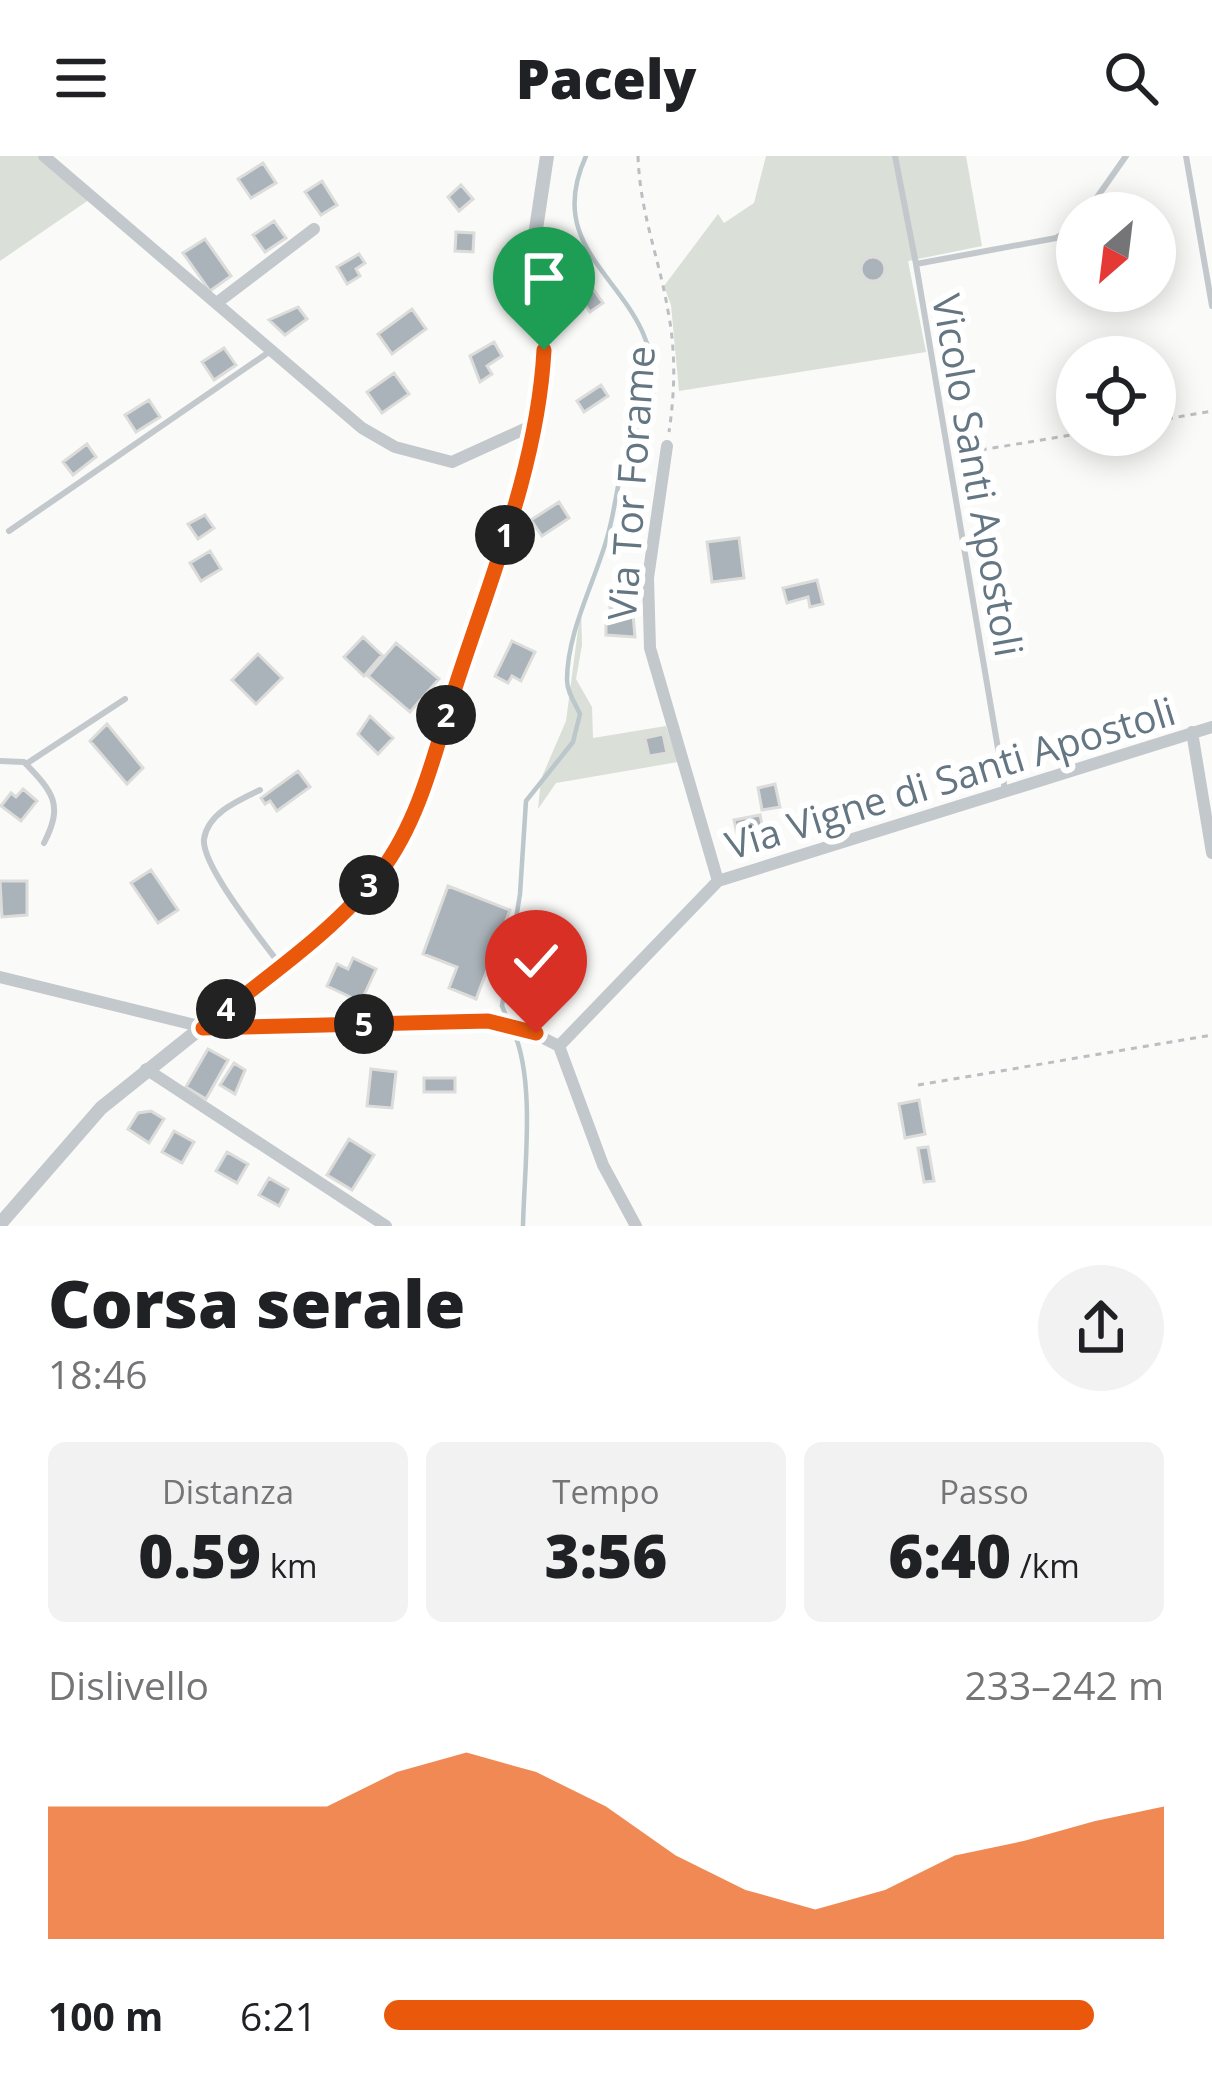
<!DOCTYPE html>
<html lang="it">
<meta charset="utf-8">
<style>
body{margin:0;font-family:"Open Sans",sans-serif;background:#f2f2f2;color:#202124;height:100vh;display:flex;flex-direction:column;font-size:45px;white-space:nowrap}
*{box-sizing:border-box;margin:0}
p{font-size:39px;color:#757577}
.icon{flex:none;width:66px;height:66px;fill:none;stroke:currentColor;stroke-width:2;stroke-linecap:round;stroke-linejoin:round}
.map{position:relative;height:1070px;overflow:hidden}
.details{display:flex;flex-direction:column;background:#fff;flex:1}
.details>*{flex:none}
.needle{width:78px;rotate:208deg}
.buttons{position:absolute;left:1056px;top:36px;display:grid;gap:24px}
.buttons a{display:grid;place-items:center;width:120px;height:120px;border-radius:50%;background:#fff;box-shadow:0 6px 30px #0003;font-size:60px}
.pin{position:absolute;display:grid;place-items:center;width:102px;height:102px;color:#fff;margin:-123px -51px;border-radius:50% 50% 50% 0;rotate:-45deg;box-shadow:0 0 12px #0007}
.pin .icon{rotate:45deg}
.km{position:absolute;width:60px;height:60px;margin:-30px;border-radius:50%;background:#222;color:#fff;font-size:33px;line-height:60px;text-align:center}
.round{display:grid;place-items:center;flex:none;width:126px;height:126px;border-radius:63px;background:#f2f2f2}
.head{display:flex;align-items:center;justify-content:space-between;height:204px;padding:0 48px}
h1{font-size:66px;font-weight:800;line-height:90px}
.metrics{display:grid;grid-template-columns:repeat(3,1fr);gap:18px;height:204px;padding:12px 48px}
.metrics div{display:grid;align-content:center;border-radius:18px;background:#f2f2f2;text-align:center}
.metrics b{font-size:60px;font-weight:800}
.metrics small{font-size:33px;font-weight:400}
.metrics p{font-size:33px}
.chart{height:336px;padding:24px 48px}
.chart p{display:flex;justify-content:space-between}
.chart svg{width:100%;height:216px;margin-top:12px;fill:#ea580c;opacity:.7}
ul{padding:0 48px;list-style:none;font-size:39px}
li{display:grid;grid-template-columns:192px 144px 1fr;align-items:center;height:90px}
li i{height:30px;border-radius:15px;background:#ea580c}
header{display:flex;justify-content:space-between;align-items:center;height:156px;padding:0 48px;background:#fff;font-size:54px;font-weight:800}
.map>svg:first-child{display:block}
.green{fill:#dadfd7}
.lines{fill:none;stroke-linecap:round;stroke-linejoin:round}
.stream{stroke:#bbc7cb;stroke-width:4.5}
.building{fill:#aab3b9;stroke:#dcdcda;stroke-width:3}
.path{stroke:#bbbfc2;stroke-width:3;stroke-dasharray:6 6;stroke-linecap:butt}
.service{stroke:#c3c8cc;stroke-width:6}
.minor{stroke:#c3c8cc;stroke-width:12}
.tertiary{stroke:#c3c8cc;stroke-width:14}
.route-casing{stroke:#fff;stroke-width:24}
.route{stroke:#ea580c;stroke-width:15}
.labels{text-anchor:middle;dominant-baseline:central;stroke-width:12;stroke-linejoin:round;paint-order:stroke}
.street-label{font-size:39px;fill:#657683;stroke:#fff}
</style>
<header><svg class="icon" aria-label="menu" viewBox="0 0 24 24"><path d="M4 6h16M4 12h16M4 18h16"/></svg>Pacely<svg class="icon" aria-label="search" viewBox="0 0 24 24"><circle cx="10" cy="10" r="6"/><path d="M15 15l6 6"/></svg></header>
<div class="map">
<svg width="1212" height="1070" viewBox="0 0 1212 1070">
<rect width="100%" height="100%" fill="#fafaf8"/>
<!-- green -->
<path class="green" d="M0,0H44L93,41L0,105Z
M766,0H966L982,90L908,105L926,196L679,235L671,149L664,130L718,58L724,67L754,47Z
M581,451L582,489L576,523L592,551L593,582L666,570L678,606L556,627L538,653L541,623L566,565Z"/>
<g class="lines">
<!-- stream -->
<path class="stream" d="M507,862L502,850L520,738L526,645L573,586L580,558C575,547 567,536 567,524C567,476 594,428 607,382C616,353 617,319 629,292C636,275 651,261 653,242C665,129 536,109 586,0
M513,874C536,925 524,1014 523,1070"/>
</g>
<!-- building -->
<path class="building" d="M263,7L276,27L251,42L238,23Z
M322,25L337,49L321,59L305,36Z
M461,29L473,43L459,55L448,41Z
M274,65L286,82L265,96L253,79Z
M456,76L474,77L473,96L455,95Z
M205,83L231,120L210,135L183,97Z
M359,98L365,107L356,113L360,120L347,128L337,111Z
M861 113a12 12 0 1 1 24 0a12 12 0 1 1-24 0Z
M584,130L588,137L593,133L603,147L590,156L576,136Z
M298,151L307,163L285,179L269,164Z
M412,153L426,173L392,198L378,178Z
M494,186L502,200L487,210L492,218L480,226L470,200Z
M224,192L236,209L214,224L202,206Z
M394,217L409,238L382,257L367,236Z
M601,229L608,240L584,256L577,245Z
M149,244L160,261L136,276L125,259Z
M87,288L96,301L73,319L63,306Z
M559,346L569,362L542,380L531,364Z
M205,359L214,372L198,383L188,368Z
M739,382L744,422L712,426L707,386Z
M210,395L221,413L201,425L190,407Z
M817,424L823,448L810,451L808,441L787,447L783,432Z
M623,447H632L635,481L606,479V463H612L610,451H623Z
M363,481L382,499L364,520L344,501Z
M512,485L535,496L521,525L512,520L508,527L495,520Z
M396,487L439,523L410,556L368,520Z
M258,498L282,522L256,548L232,524Z
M370,560L393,582L378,598L358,578Z
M107,568L143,612L127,628L90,585Z
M663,578L667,597L649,600L645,582Z
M298,615L310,631L277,655L270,645L265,648L261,642Z
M775,628L780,651L762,654L758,632Z
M23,633L37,645L21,665L1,650L11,637L16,641Z
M760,659L764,677L738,683L734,664Z
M151,714L178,754L158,767L131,727Z
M0,725H27V759L2,761Z
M448,730L510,754L476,843L449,832L457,811L423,798Z
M353,802L376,813L361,846L327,830L337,808L348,813Z
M208,893L228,904L206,943L186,931Z
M234,907L245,914L235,938L220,929Z
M371,913L396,916L392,952L367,950Z
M424,922H455V936H424Z
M919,944L925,978L905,982L899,948Z
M151,955L164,963L149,987L128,973L138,957Z
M174,975L194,986L182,1007L162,996Z
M349,983L374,999L352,1034L327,1019Z
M928,991L934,1025L924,1026L918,992Z
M227,996L248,1008L237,1027L216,1015Z
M269,1022L288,1033L279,1050L259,1039Z"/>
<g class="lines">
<!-- path -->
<path class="path" d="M638,0C640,58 659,101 668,155C676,196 675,235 669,276
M1155,265L1212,255
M957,298L1077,278
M918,929L1212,879"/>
<!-- service -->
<path class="service" d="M895,0L916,108
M1186,0L1212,150
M1086,57L1126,0
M9,375L269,196
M0,605L24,606C53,636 64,648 44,687
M26,608L125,543
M260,634C239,644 208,657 204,683C201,709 261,783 278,806
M1005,634L916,108L1056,82L1077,69"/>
<!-- minor -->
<path class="minor" d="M44,0L362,272L395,291L452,306L531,270
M218,146L314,73
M667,290L648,422L650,492L718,725
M1192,576L1212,697
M0,821L203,871L488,865L519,870L559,890L603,1009L636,1070
M559,890L718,725L1212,571
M146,913L386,1070"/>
<!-- tertiary -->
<path class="tertiary" d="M0,1068L101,952L302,791L373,725L401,683L424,628L525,305L544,194L536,73L547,0"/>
</g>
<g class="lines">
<defs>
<path id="route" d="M536,877L488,865L203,872C263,823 335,776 381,715C421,662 436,591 456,529C491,421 538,308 544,194"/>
</defs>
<!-- route casing -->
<use href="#route" class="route-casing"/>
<!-- route -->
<use href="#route" class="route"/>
</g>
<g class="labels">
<!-- street labels -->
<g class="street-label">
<text transform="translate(979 319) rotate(80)">Vicolo Santi Apostoli</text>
<text transform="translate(630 327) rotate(-86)">Via Tor Forame</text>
<text transform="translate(950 621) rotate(-17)">Via Vigne di Santi Apostoli</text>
</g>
</g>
</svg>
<div class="buttons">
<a><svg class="needle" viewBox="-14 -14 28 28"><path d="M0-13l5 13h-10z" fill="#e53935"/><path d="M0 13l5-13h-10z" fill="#757577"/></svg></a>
<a><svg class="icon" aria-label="locate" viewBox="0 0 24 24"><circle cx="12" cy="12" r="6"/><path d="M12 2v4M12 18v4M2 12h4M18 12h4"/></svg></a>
</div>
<div class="pin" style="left:544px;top:194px;background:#1e9e55"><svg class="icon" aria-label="arrive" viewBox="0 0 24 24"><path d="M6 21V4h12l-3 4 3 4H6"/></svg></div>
<div class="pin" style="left:536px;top:877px;background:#d93025"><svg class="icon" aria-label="check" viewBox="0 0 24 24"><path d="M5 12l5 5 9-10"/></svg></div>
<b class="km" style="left:505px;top:379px">1</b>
<b class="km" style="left:446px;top:559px">2</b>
<b class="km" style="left:369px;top:729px">3</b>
<b class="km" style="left:226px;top:853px">4</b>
<b class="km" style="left:364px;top:868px">5</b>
</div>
<section class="details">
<div class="head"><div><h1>Corsa serale</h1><p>18:46</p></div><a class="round"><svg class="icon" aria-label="share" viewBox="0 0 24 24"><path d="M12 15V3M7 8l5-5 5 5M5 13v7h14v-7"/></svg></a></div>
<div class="metrics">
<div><p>Distanza</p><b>0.59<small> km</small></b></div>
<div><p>Tempo</p><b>3:56</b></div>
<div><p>Passo</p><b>6:40<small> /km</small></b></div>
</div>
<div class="chart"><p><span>Dislivello</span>233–242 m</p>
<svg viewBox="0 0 160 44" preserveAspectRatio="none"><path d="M0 44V17L10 17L20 17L30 17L40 17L50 10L60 6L70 10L80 17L90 27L100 34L110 38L120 34L130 27L140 24L150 20L160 17V44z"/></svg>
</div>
<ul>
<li><b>100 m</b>6:21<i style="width:91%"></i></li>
</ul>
</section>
